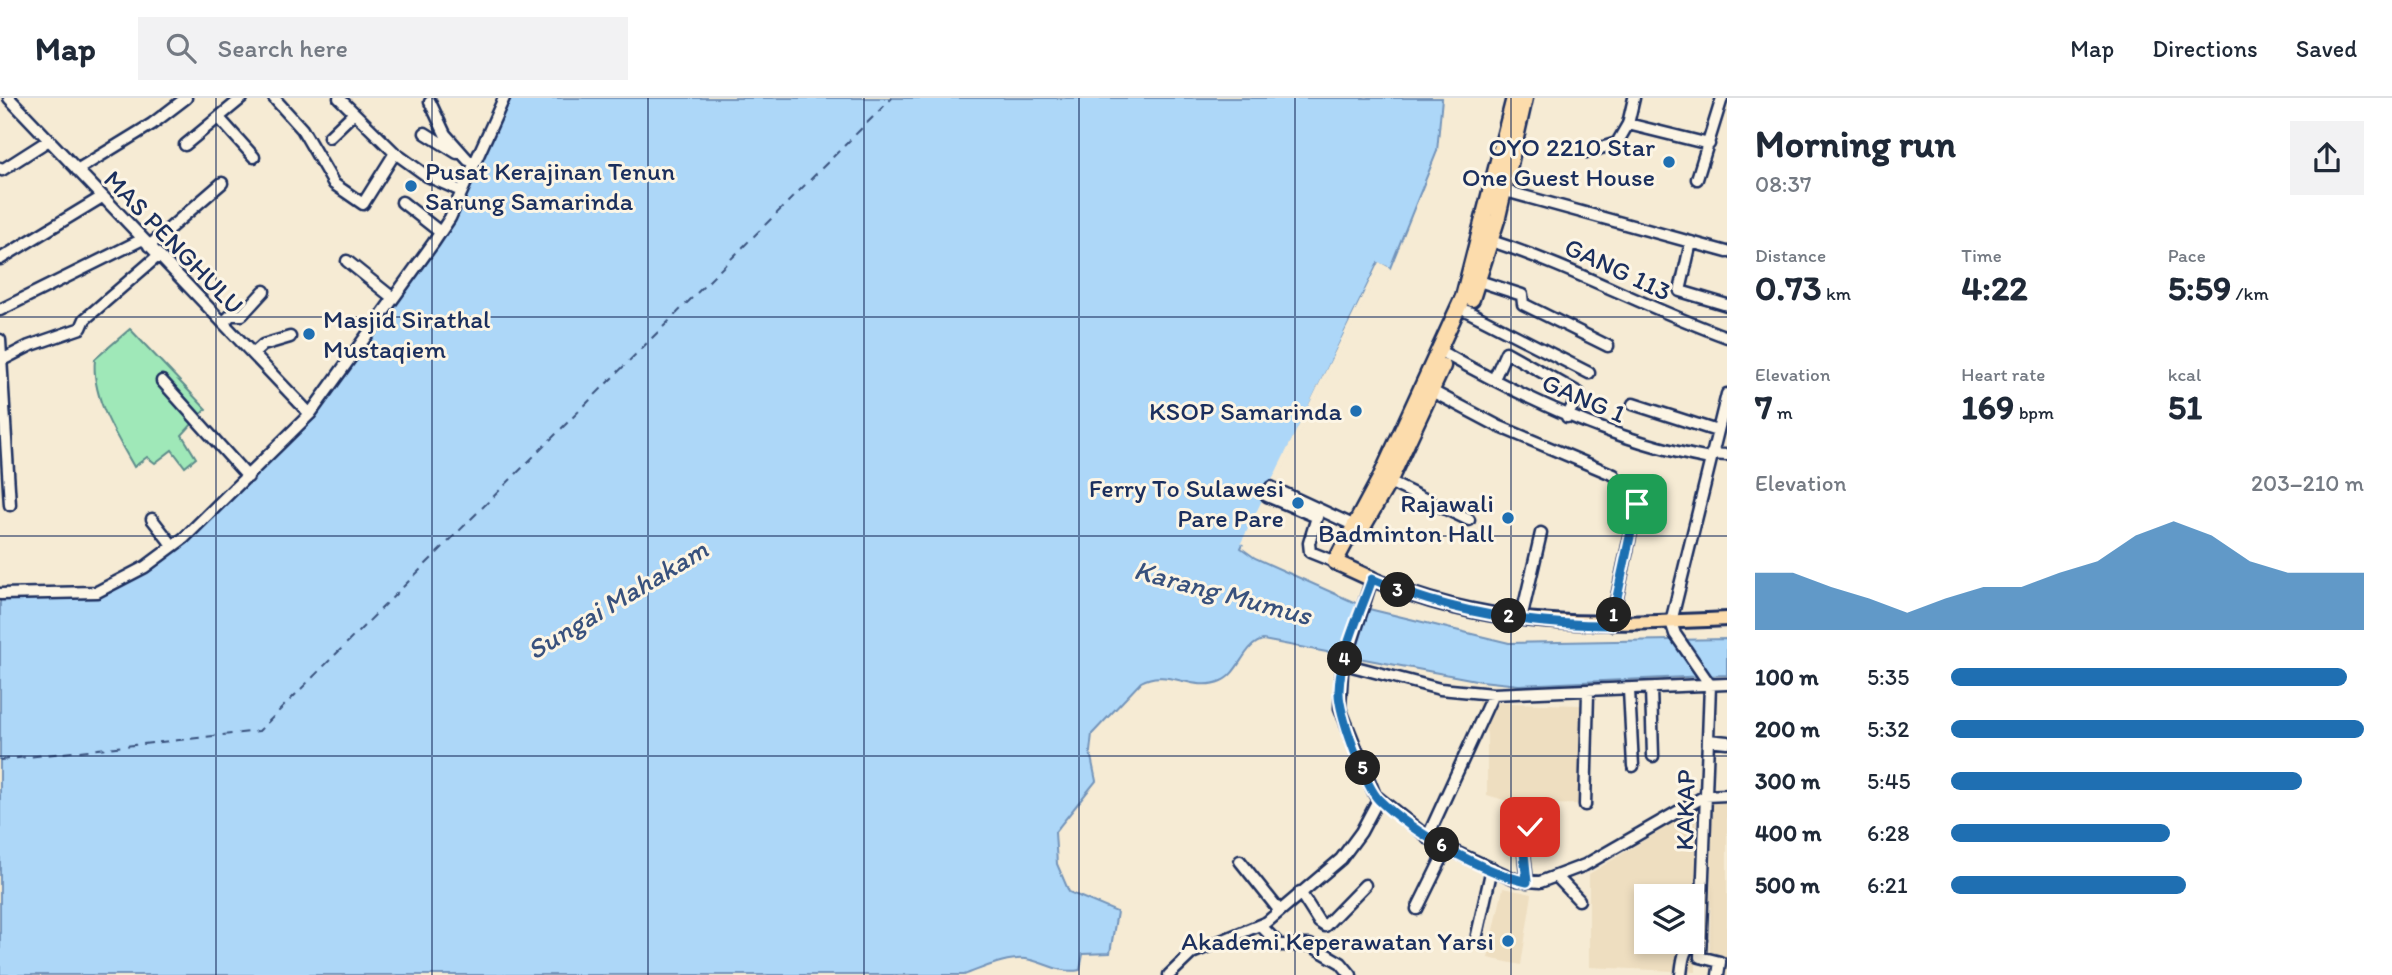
<!DOCTYPE html>
<meta charset="utf-8">
<style>
body{margin:0;font-family:Itim,sans-serif;background:#f2f2f3;color:#1f2937;height:100vh;display:flex;flex-direction:column;font-size:26px;white-space:nowrap}
*{box-sizing:border-box;margin:0}
p{font-size:23px;color:#747a83}
.icon{flex:none;width:38px;height:38px;fill:none;stroke:currentColor;stroke-width:2;stroke-linecap:round;stroke-linejoin:round}
.map{position:relative;flex:1;overflow:hidden}
.sheet{display:flex;flex-direction:column;background:#fff;width:665px}
.sheet>*{flex:none}
.fabs{position:absolute;left:1634px;top:786px;display:grid;gap:14px}
.fabs a{display:grid;place-items:center;width:70px;height:70px;border-radius:0px;background:#fff;box-shadow:0 4px 10px #0003;font-size:35px}
.pin{position:absolute;display:grid;place-items:center;width:60px;height:60px;color:#fff;margin:-30px;border-radius:14px;box-shadow:0 4px 10px #0006}
.km{position:absolute;width:35px;height:35px;margin:-18px;border-radius:50%;background:#222;color:#fff;font-size:19px;line-height:35px;text-align:center}
.round{display:grid;place-items:center;flex:none;width:74px;height:74px;border-radius:0px;background:#f2f2f3}
.headline{display:flex;align-items:center;justify-content:space-between;height:119px;padding:0 28px}
h1{font-size:38px;font-weight:800;line-height:52px}
.figures{display:grid;grid-template-columns:repeat(3,1fr);gap:10px;height:119px;padding:7px 28px}
.figures div{display:grid;align-content:center}
.figures b{font-size:35px;font-weight:800}
.figures small{font-size:19px;font-weight:400}
.figures p{font-size:19px}
.chart{height:196px;padding:14px 28px}
.chart p{display:flex;justify-content:space-between}
.chart svg{width:100%;height:126px;margin-top:7px;fill:#1f6fb2;opacity:.7}
ul{padding:0 28px;list-style:none;font-size:23px}
li{display:grid;grid-template-columns:112px 84px 1fr;align-items:center;height:52px}
li i{height:18px;border-radius:9px;background:#1f6fb2}
header{display:flex;align-items:center;gap:42px;box-sizing:border-box;height:98px;padding:0 35px;background:#fff;border-bottom:2px solid #e0e1e3}
header strong{font-size:33px}
nav{display:flex;gap:38px;margin-inline-start:auto;font-size:24px}
.search{width:490px;height:63px;background:#f2f2f3;display:flex;align-items:center;gap:18px;box-sizing:border-box;padding:0 24px;border-radius:0px;color:#747a83;font-size:26px}
main{display:flex;flex:1;min-height:0}
.map>svg:first-child{display:block}
.built{fill:#eedec0;fill-rule:evenodd}
.green{fill:#9fe8b8;stroke:#5d8c8b;stroke-width:2}
.water{fill:#add7f8;stroke:#7394ba;stroke-width:2}
.pier{fill:#f6ebd4}
.lines{fill:none;stroke-linecap:round;stroke-linejoin:round}
.ferry{stroke:#38517d;stroke-width:2;stroke-dasharray:9 7;stroke-linecap:butt}
.minor-casing{stroke:#1b2f5e;stroke-width:15}
.major-casing{stroke:#1b2f5e;stroke-width:18}
.highway-casing{stroke:#1b2f5e;stroke-width:19}
.minor{stroke:#fcf5e5;stroke-width:10}
.major{stroke:#fcdcac;stroke-width:12}
.highway{stroke:#fcdcac;stroke-width:14}
.route-casing{stroke:#fff;stroke-width:14}
.route{stroke:#1f6fb2;stroke-width:9}
.grid{fill:none;stroke:#1b2f5e;stroke-width:2;stroke-opacity:0.55}
.poi-dot{fill:#1f6fb2;stroke:#fcf5e5;stroke-width:2.5}
.labels{text-anchor:middle;dominant-baseline:central;stroke-width:6;stroke-linejoin:round;paint-order:stroke}
.poi-label{font-size:26px;fill:#1b2f5e;stroke:#fcf5e5;text-anchor:end}
.street-label{font-size:26px;fill:#1b2f5e;stroke:#fcf5e5}
.water-label{font-size:28px;font-style:italic;fill:#38517d;stroke:#fcf5e5}
</style>
<header>
<strong>Map</strong>
<div class="search"><svg class="icon" aria-label="search" viewBox="0 0 24 24"><circle cx="10" cy="10" r="6"/><path d="M15 15l6 6"/></svg>Search here</div>
<nav><a>Map</a><a>Directions</a><a>Saved</a></nav>
</header>
<main>
<div class="map">
<svg width="1727" height="877" viewBox="0 0 1727 877">
<rect width="100%" height="100%" fill="#f6ebd4"/>
<filter id="ink" filterUnits="userSpaceOnUse"><feTurbulence type="fractalNoise" baseFrequency=".0143" numOctaves="2"/><feDisplacementMap in="SourceGraphic" scale="14" xChannelSelector="R" yChannelSelector="G"/><feConvolveMatrix kernelMatrix="1 2 1 2 8 2 1 2 1" color-interpolation-filters="sRGB"/></filter>
<g filter="url(#ink)">
<!-- built -->
<path class="built" d="M1477,604L1581,607L1583,706L1521,707L1487,697V636Z
M1712,696H1727V877H1722L1726,861L1710,857Z
M1687,716L1696,718V874L1589,869V776ZM1647,798H1692V844H1647Z
M1503,790L1532,796L1521,867L1488,860Z"/>
<!-- green -->
<path class="green" d="M130,231L206,311L182,337L196,360L185,369L172,352L155,365L147,359L134,369C116,337 91,299 95,261Z"/>
<!-- water -->
<path class="water" d="M506,0H1442L1437,53L1390,170L1378,165L1241,450L1255,460L1369,511L1509,545L1727,541V577L1519,587L1481,583L1263,542C1244,546 1240,575 1221,583C1193,595 1167,569 1141,584L1092,636L1090,654L1096,683L1055,734L1057,766L1069,794L1117,814L1110,855L1083,856L1080,872C1055,877 1040,859 1017,861C999,862 981,871 964,877H0V499L106,496L178,447L247,385L287,344L453,118Z"/>
<!-- pier -->
<path class="pier" d="M1379,164L1390,170L1389,173L1380,169L1245,447L1241,445Z"/>
<g class="lines">
<!-- ferry -->
<path class="ferry" d="M0,662L259,633L892,0"/>
<defs>
<path id="minor" d="M9,0L310,316
M274,0L302,31L334,86L363,106L395,55
M339,0L395,55L427,78L461,93
M1634,0L1628,26L1709,46
M430,4L445,36L468,62
M220,21L254,59
M425,35L457,55
M329,39L354,15
M185,47L242,0
M1588,54L1617,45L1628,26
M0,70L2,72L49,42
M77,72L152,26L186,0
M1697,81L1722,0
M1498,91L1727,154
M402,104L440,134
M1491,143C1573,169 1646,210 1727,239
M1691,144L1680,193L1727,207
M149,148L222,85
M0,161L102,99
M347,163L393,200
M1479,183L1522,197L1523,206L1608,248
M0,212L143,141
M1467,213L1589,275
M223,225L231,217H242L264,193
M0,242L10,407
M1440,253C1526,301 1613,343 1710,361
M253,256L263,247L290,239
M2,262L29,248L81,230L85,221L159,157
M1494,281L1506,254L1579,295L1567,319
M162,283L248,379
M1428,291L1498,328L1614,377
M1633,306L1717,333
M1711,356L1727,357
M1389,384L1469,422
M1271,389L1353,427
M1267,398L1317,419L1309,445L1310,454L1335,464
M152,421L173,448
M1372,481L1342,575L1340,610L1375,697L1434,744L1517,782L1540,784L1585,767L1705,698L1727,697
M0,496L97,494L145,469L184,440L310,316L434,144L450,120L504,0
M1521,521L1541,435
M1611,527L1637,406
M1344,566L1440,591L1493,596L1727,586
M1651,590L1653,658
M1629,592L1633,668
M1708,642L1727,644
M1585,707L1588,595
M1427,740L1493,596
M1240,763L1279,812
M1558,780L1579,802
M1527,784L1523,746L1530,729
M1300,794L1319,824L1325,828L1365,787
M1417,811L1447,750
M1261,828L1280,847H1310L1341,865L1351,877
M1477,837L1492,770
M1169,877L1192,855L1267,824L1341,761L1361,734L1378,702
M1681,877C1683,859 1683,848 1701,841
M1718,877L1720,864L1700,859L1710,587L1675,536L1671,524L1727,296"/>
<path id="major" d="M1372,481C1491,533 1601,527 1727,521"/>
<path id="highway" d="M1472,201L1498,119L1525,0
M1363,429L1389,384L1443,268
M1372,481L1335,464L1380,380L1463,199L1514,0"/>
</defs>
<!-- minor casing -->
<use href="#minor" class="minor-casing"/>
<!-- major casing -->
<use href="#major" class="major-casing"/>
<!-- highway casing -->
<use href="#highway" class="highway-casing"/>
<!-- minor -->
<use href="#minor" class="minor"/>
<!-- major -->
<use href="#major" class="major"/>
<!-- highway -->
<use href="#highway" class="highway"/>
</g>
</g>
<g class="lines" filter="url(#ink)">
<defs>
<path id="route" d="M1530,729L1523,746L1527,784C1482,774 1412,734 1379,702C1365,688 1338,613 1339,593C1340,556 1360,516 1372,481C1447,514 1530,527 1611,527L1637,406"/>
</defs>
<!-- route casing -->
<use href="#route" class="route-casing"/>
<!-- route -->
<use href="#route" class="route"/>
</g>
<!-- grid -->
<path class="grid" d="M216,0V877M432,0V877M648,0V877M864,0V877M1079,0V877M1295,0V877M1511,0V877M0,219H1727M0,438H1727M0,658H1727"/>
<!-- markers -->
<g class="poi-dot">
<circle cx="1669" cy="64" r="7"/>
<circle cx="411" cy="88" r="7"/>
<circle cx="309" cy="236" r="7"/>
<circle cx="1356" cy="313" r="7"/>
<circle cx="1298" cy="405" r="7"/>
<circle cx="1508" cy="420" r="7"/>
<circle cx="1508" cy="843" r="7"/>
</g>
<g class="labels">
<!-- poi labels -->
<g class="poi-label">
<text x="1655" y="49">OYO 2210 Star<tspan x="1655" dy="30">One Guest House</tspan></text>
<text x="425" y="73" text-anchor="start">Pusat Kerajinan Tenun<tspan x="425" dy="30">Sarung Samarinda</tspan></text>
<text x="323" y="221" text-anchor="start">Masjid Sirathal<tspan x="323" dy="30">Mustaqiem</tspan></text>
<text x="1342" y="313">KSOP Samarinda</text>
<text x="1284" y="390">Ferry To Sulawesi<tspan x="1284" dy="30">Pare Pare</tspan></text>
<text x="1494" y="405">Rajawali<tspan x="1494" dy="30">Badminton Hall</tspan></text>
<text x="1494" y="843">Akademi Keperawatan Yarsi</text>
</g>
<!-- street labels -->
<g class="street-label">
<text transform="translate(174 144) rotate(46)">MAS PENGHULU</text>
<text transform="translate(1618 171) rotate(25)">GANG 113</text>
<text transform="translate(1584 300) rotate(23)">GANG 1</text>
<text transform="translate(1685 712) rotate(-89)">KAKAP</text>
</g>
<!-- water labels -->
<g class="water-label">
<text transform="translate(1223 494) rotate(15)">Karang Mumus</text>
<text transform="translate(617 501) rotate(-31)">Sungai Mahakam</text>
</g>
</g>
</svg>
<div class="fabs">
<a><svg class="icon" aria-label="layers" viewBox="0 0 24 24"><path d="M12 4l9 5-9 5-9-5zM3 14l9 5 9-5"/></svg></a>
</div>
<div class="pin" style="left:1637px;top:406px;background:#1e9e55"><svg class="icon" aria-label="arrive" viewBox="0 0 24 24"><path d="M6 21V4h12l-3 4 3 4H6"/></svg></div>
<div class="pin" style="left:1530px;top:729px;background:#d93025"><svg class="icon" aria-label="check" viewBox="0 0 24 24"><path d="M5 12l5 5 9-10"/></svg></div>
<b class="km" style="left:1614px;top:517px">1</b>
<b class="km" style="left:1509px;top:518px">2</b>
<b class="km" style="left:1398px;top:492px">3</b>
<b class="km" style="left:1345px;top:561px">4</b>
<b class="km" style="left:1363px;top:670px">5</b>
<b class="km" style="left:1442px;top:747px">6</b>
</div>
<section class="sheet">
<div class="headline"><div><h1>Morning run</h1><p>08:37</p></div><a class="round"><svg class="icon" aria-label="share" viewBox="0 0 24 24"><path d="M12 15V3M7 8l5-5 5 5M5 13v7h14v-7"/></svg></a></div>
<div class="figures">
<div><p>Distance</p><b>0.73<small> km</small></b></div>
<div><p>Time</p><b>4:22</b></div>
<div><p>Pace</p><b>5:59<small> /km</small></b></div>
</div>
<div class="figures">
<div><p>Elevation</p><b>7<small> m</small></b></div>
<div><p>Heart rate</p><b>169<small> bpm</small></b></div>
<div><p>kcal</p><b>51</b></div>
</div>
<div class="chart"><p><span>Elevation</span>203–210 m</p>
<svg viewBox="0 0 160 44" preserveAspectRatio="none"><path d="M0 44V24L10 24L20 29L30 33L40 38L50 33L60 29L70 29L80 24L90 20L100 11L110 6L120 11L130 20L140 24L150 24L160 24V44z"/></svg>
</div>
<ul>
<li><b>100 m</b>5:35<i style="width:96%"></i></li>
<li><b>200 m</b>5:32<i style="width:100%"></i></li>
<li><b>300 m</b>5:45<i style="width:85%"></i></li>
<li><b>400 m</b>6:28<i style="width:53%"></i></li>
<li><b>500 m</b>6:21<i style="width:57%"></i></li>
</ul>
</section>
</main>
